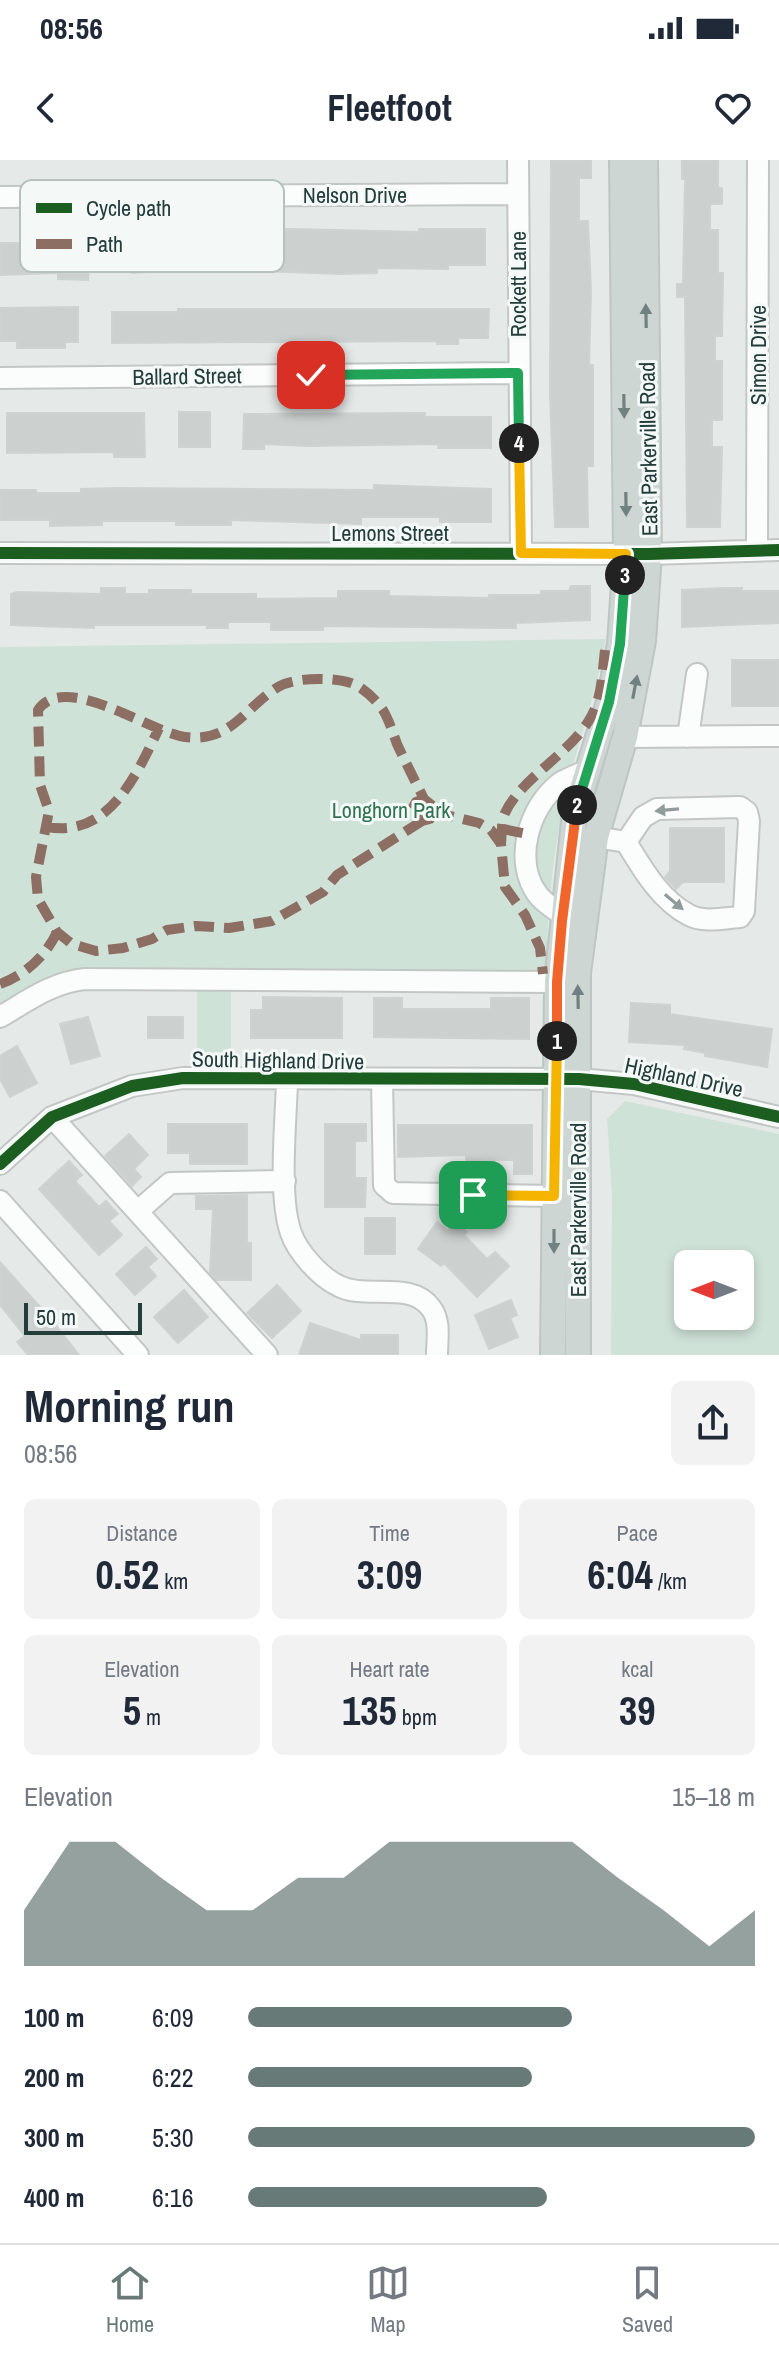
<!DOCTYPE html>
<meta charset="utf-8">
<style>
body{margin:0;font-family:"Archivo Narrow",sans-serif;background:#f2f2f3;color:#1f2937;height:100vh;display:flex;flex-direction:column;font-size:30px;white-space:nowrap}
*{box-sizing:border-box;margin:0}
p{font-size:26px;color:#747a83}
.icon{flex:none;width:44px;height:44px;fill:none;stroke:currentColor;stroke-width:2;stroke-linecap:round;stroke-linejoin:round}
.map{position:relative;height:1195px;overflow:hidden}
.details{display:flex;flex-direction:column;background:#fff;flex:1}
.details>*{flex:none}
.needle{width:52px;rotate:270deg}
.fabs{position:absolute;left:674px;top:1090px;display:grid;gap:16px}
.fabs a{display:grid;place-items:center;width:80px;height:80px;border-radius:12px;background:#fff;box-shadow:0 4px 12px #0003;font-size:40px}
.scale{position:absolute;left:24px;bottom:20px;width:118px;box-sizing:border-box;padding-left:8px;border:4px solid #233d3a;border-top:0;font-size:22px;line-height:28px;white-space:nowrap;color:#233d3a;-webkit-text-stroke:6px #f4f9f7;paint-order:stroke}
.pin{position:absolute;display:grid;place-items:center;width:68px;height:68px;color:#fff;margin:-34px;border-radius:16px;box-shadow:0 4px 12px #0006}
.km{position:absolute;width:40px;height:40px;margin:-20px;border-radius:50%;background:#222;color:#fff;font-size:22px;line-height:40px;text-align:center}
.round{display:grid;place-items:center;flex:none;width:84px;height:84px;border-radius:12px;background:#f2f2f3}
.overview{display:flex;align-items:center;justify-content:space-between;height:136px;padding:0 24px}
h1{font-size:44px;font-weight:700;line-height:60px}
.figures{display:grid;grid-template-columns:repeat(3,1fr);gap:12px;height:136px;padding:8px 24px}
.figures div{display:grid;align-content:center;border-radius:12px;background:#f2f2f3;text-align:center}
.figures b{font-size:40px;font-weight:700}
.figures small{font-size:22px;font-weight:400}
.figures p{font-size:22px}
.chart{height:224px;padding:16px 24px}
.chart p{display:flex;justify-content:space-between}
.chart svg{width:100%;height:144px;margin-top:8px;fill:#677a77;opacity:.7}
ul{padding:0 24px;list-style:none;font-size:26px}
li{display:grid;grid-template-columns:128px 96px 1fr;align-items:center;height:60px}
li i{height:20px;border-radius:10px;background:#677a77}
.status{display:flex;justify-content:space-between;align-items:center;height:56px;padding:0 40px;background:#fff;direction:ltr}
.status svg{height:22px;fill:currentColor}
header{display:flex;justify-content:space-between;align-items:center;height:104px;padding:0 24px;background:#fff;font-size:36px;font-weight:700}
.dock{display:flex;justify-content:space-around;align-items:center;height:112px;border-top:2px solid #e0e1e3;background:#fff;font-size:22px;color:#747a83}
.dock a{display:grid;justify-items:center;gap:4px}
.dock .active{color:#677a77}
.map>svg:first-child{display:block}
.green{fill:#cfe2d8;fill-rule:evenodd}
.building{fill:#ccd1d0;stroke:#ced3d1;stroke-width:2}
.lines{fill:none;stroke-linecap:round;stroke-linejoin:round}
.minor-casing{stroke:#c2c7c5;stroke-width:24}
.major-casing{stroke:#bdc6c4;stroke-width:28}
.minor{stroke:#fbfcfc;stroke-width:20}
.major{stroke:#ced6d4;stroke-width:24}
.quiet{stroke:#8d6e63;stroke-width:10;stroke-dasharray:20 10;stroke-linecap:butt}
.cycleway-casing{stroke:#f4f9f7;stroke-width:17}
.cycleway{stroke:#1b5e20;stroke-width:12}
.oneway{fill:#70827f}
.oneway2{fill:#8f9c9b}
.split-1-casing{stroke:#fff;stroke-width:16}
.split-2-casing{stroke:#fff;stroke-width:16}
.split-3-casing{stroke:#fff;stroke-width:16}
.split-4-casing{stroke:#fff;stroke-width:16}
.split-5-casing{stroke:#fff;stroke-width:16}
.split-1{stroke:#f5b400;stroke-width:10}
.split-2{stroke:#f0652b;stroke-width:10}
.split-3{stroke:#22a559;stroke-width:10}
.split-4{stroke:#f5b400;stroke-width:10}
.split-5{stroke:#22a559;stroke-width:10}
.labels{text-anchor:middle;dominant-baseline:central;stroke-width:6;stroke-linejoin:round;paint-order:stroke}
.street-label{font-size:22px;fill:#233d3a;stroke:#f4f9f7}
.park-label{font-size:22px;fill:#2f7252;stroke:#f4f9f7}
.key{fill:#f4f9f7;stroke:#b5c1be;stroke-width:2}
.key-label{font-size:22px;fill:#233d3a}
</style>
<div class="status"><b>08:56</b><svg viewBox="0 0 49 12"><path d="M0 12V9h3v3zM5 12V6h3v6zM10 12V3h3v9zM15 12V0h3v12zM26 1h20v11H26zM47 4h2v5h-2z"/></svg></div>
<header><svg class="icon" aria-label="back" viewBox="0 0 24 24"><path d="M15 5l-7 7 7 7"/></svg>Fleetfoot<svg class="icon" aria-label="heart" viewBox="0 0 24 24"><path d="M12 20l-8-8c-3-5 5-10 8-4 3-6 11-1 8 4z"/></svg></header>
<div class="map">
<svg width="779" height="1195" viewBox="0 0 779 1195">
<rect width="100%" height="100%" fill="#e5eae8"/>
<!-- green -->
<path class="green" d="M606,479C596,538 573,594 562,653C551,708 547,763 546,819L231,822V893L197,892V817L63,816L0,852V487Z
M625,941L779,974V1195H611L612,1034L607,959ZM688,1104H740V1156H688Z"/>
<!-- building -->
<path class="building" d="M551,0H591V18H579V61H588L591,132L589,205H593V306H587L588,367H555L550,234Z
M682,0H718V28H722V44H710V70H718V113H723L722,176H715V201H722V260H712V287H722L720,367H687L685,137H677V124H683L685,19H682Z
M292,69L419,72V69H485V105H448V109L377,108V113L341,114L205,109L131,113V109H89L88,120L58,119V113L0,115V83H24V72Z
M78,147V182H65V188H17V181H0V148Z
M178,149H489L488,178H458V184H437V181L112,183V152H178Z
M179,252H210V287H179Z
M7,253H144L145,297H114V292L7,293Z
M425,253V257H491V288H438L439,284L309,286L264,284V289H243L244,254Z
M374,325L491,329V362H440V357H361V364L231,360V365H176V361H102V365L50,366V360H0V330H36V333H81V329L116,328L374,330Z
M571,426H590V460L516,463V468L323,466V470H271V462H228V468H207V465H94V468L11,465V434L17,432L101,434V428H125V434H149V430H191V434H256V439L338,438V431H389V436L489,438V435H541V431H569Z
M725,428H742V431H779V463L682,467V430Z
M732,500H778V546H732Z
M670,668H724V722H683L676,729L665,717L670,711Z
M263,837L342,838V878H251V850H263Z
M374,838H402V849H491V838H529V879L374,877Z
M631,843L670,845V854L772,869L767,907L705,896V893L684,889L685,885L629,882Z
M88,857L100,896L71,904L60,864Z
M148,857H183V878H148Z
M17,886L37,923L10,937L0,919V896Z
M168,964H247V1004H190V993H168Z
M325,964H366V981H355V1018H366L365,1047H325Z
M398,965H532V1014H514V1000H485V1007H466V995L398,997Z
M129,974L148,995L134,1009L141,1017L132,1026L105,996Z
M69,1001L82,1015L75,1021L99,1047L106,1041L118,1054L109,1061L122,1075L99,1095L39,1029Z
M247,1035V1083H251V1120H217L210,1113L213,1049H196V1036Z
M365,1058H395V1094H365Z
M437,1062L448,1071L454,1062L467,1072L464,1075L487,1099L495,1092L509,1106L477,1137L444,1103L441,1106L418,1089Z
M146,1087L157,1099L148,1107L156,1116L135,1135L116,1114Z
M0,1102L49,1157L79,1195H28L17,1182L25,1176L0,1145Z
M277,1125L301,1151L272,1178L247,1153Z
M184,1130L208,1157L178,1183L154,1157Z
M511,1140L517,1155L510,1158L518,1177L489,1189L475,1155Z
M310,1163L361,1180V1175H398V1195H299Z"/>
<g class="lines">
<defs>
<path id="minor" d="M518,0L521,393
M0,37L518,34
M0,218L518,213
M757,390L758,0
M0,393L649,394L779,390
M625,577L779,576
M688,577L697,514
M596,677L626,682C642,708 660,740 689,755C703,763 725,758 740,757L744,751L749,661L747,652L740,647L657,649L643,657L626,682
M562,755C555,749 544,743 538,735C513,702 528,647 560,623C568,618 579,614 588,610
M0,857C27,841 53,822 85,819L557,822
M287,921C286,961 278,1037 291,1073C295,1085 302,1094 310,1103C318,1112 328,1121 339,1126C366,1140 411,1120 431,1148C441,1161 437,1180 437,1195
M382,921L384,1025L393,1033L554,1036
M52,957L267,1195
M0,1004L52,957L132,926L183,918L579,919L634,924L779,957
M0,1041L138,1195
M138,1051L170,1023L285,1021"/>
<path id="major" d="M553,1195L557,822L575,652L609,542L620,484L626,394L622,0
M578,1195V813L596,677L625,577L643,481L649,394L645,0"/>
</defs>
<!-- minor casing -->
<use href="#minor" class="minor-casing"/>
<!-- major casing -->
<use href="#major" class="major-casing"/>
<!-- minor -->
<use href="#minor" class="minor"/>
<!-- major -->
<use href="#major" class="major"/>
<!-- quiet -->
<path class="quiet" d="M434,652L479,663L491,670L501,684L505,727L525,755L540,788L543,814
M422,661L337,715L323,732L272,761L229,768L196,766L167,770L152,779L123,788L96,791L72,784L57,772L38,739L36,717L49,651L40,625L38,550C65,511 149,572 185,577C231,583 244,548 278,527C295,517 332,517 351,523C363,527 376,540 383,550C389,560 393,573 397,584C406,603 415,621 424,639L434,647L430,659L422,661L415,657L412,649L416,642L424,639
M47,667C109,678 136,616 159,568
M503,669L527,674
M501,684C502,675 501,661 505,653C521,619 566,596 588,562C602,541 602,515 605,490
M0,824C25,815 46,796 57,772"/>
<defs>
<path id="cycleway" d="M0,393L649,394L779,390
M0,1004L52,957L132,926L183,918L579,919L634,924L779,957"/>
</defs>
<!-- cycleway casing -->
<use href="#cycleway" class="cycleway-casing"/>
<!-- cycleway -->
<use href="#cycleway" class="cycleway"/>
</g>
<!-- one-way arrows -->
<defs><path id="oneway-solid" d="M-6-.8H1V-3.2L6.5 0L1 3.2V.8H-6Z" transform="scale(2)"/></defs>
<g class="oneway">
<use href="#oneway-solid" transform="translate(646 156) rotate(-91)"/>
<use href="#oneway-solid" transform="translate(624 246) rotate(89)"/>
<use href="#oneway-solid" transform="translate(626 344) rotate(89)"/>
<use href="#oneway-solid" transform="translate(635 527) rotate(-79)"/>
<use href="#oneway-solid" transform="translate(578 837) rotate(-91)"/>
<use href="#oneway-solid" transform="translate(554 1081) rotate(90)"/>
</g>
<g class="oneway2">
<use href="#oneway-solid" transform="translate(667 650) rotate(175)"/>
<use href="#oneway-solid" transform="translate(674 742) rotate(40)"/>
</g>
<g class="lines">
<defs>
<path id="split-1" d="M473,1035L554,1036L557,881"/>
<path id="split-2" d="M557,881V822L562,761L577,645"/>
<path id="split-3" d="M577,645L609,542L620,484L625,415"/>
<path id="split-4" d="M519,283L521,393L626,394L625,415"/>
<path id="split-5" d="M311,215L518,213L519,283"/>
</defs>
<!-- split-1 casing -->
<use href="#split-1" class="split-1-casing"/>
<!-- split-2 casing -->
<use href="#split-2" class="split-2-casing"/>
<!-- split-3 casing -->
<use href="#split-3" class="split-3-casing"/>
<!-- split-4 casing -->
<use href="#split-4" class="split-4-casing"/>
<!-- split-5 casing -->
<use href="#split-5" class="split-5-casing"/>
<!-- split-1 -->
<use href="#split-1" class="split-1"/>
<!-- split-2 -->
<use href="#split-2" class="split-2"/>
<!-- split-3 -->
<use href="#split-3" class="split-3"/>
<!-- split-4 -->
<use href="#split-4" class="split-4"/>
<!-- split-5 -->
<use href="#split-5" class="split-5"/>
</g>
<g class="labels">
<!-- street labels -->
<g class="street-label">
<text x="355" y="35">Nelson Drive</text>
<text transform="translate(518 124) rotate(-90)">Rockett Lane</text>
<text transform="translate(758 195) rotate(-90)">Simon Drive</text>
<text transform="translate(187 216) rotate(-1)">Ballard Street</text>
<text transform="translate(648 289) rotate(-91)">East Parkerville Road</text>
<text x="390" y="373">Lemons Street</text>
<text transform="translate(278 900) rotate(1)">South Highland Drive</text>
<text transform="translate(684 917) rotate(12)">Highland Drive</text>
<text transform="translate(578 1050) rotate(-90)">East Parkerville Road</text>
</g>
<!-- park labels -->
<g class="park-label">
<text x="391" y="650">Longhorn Park</text>
</g>
</g>
<!-- legend -->
<rect x="20" y="20" width="264" height="92" rx="12" class="key"/>
<rect x="36" y="43" width="36" height="10" fill="#1b5e20"/>
<rect x="36" y="79" width="36" height="10" fill="#8d6e63"/>
<g class="key-label">
<text x="86" y="56">Cycle path</text>
<text x="86" y="92">Path</text>
</g>
</svg>
<div class="fabs">
<a><svg class="needle" viewBox="-14 -14 28 28"><path d="M0-13l5 13h-10z" fill="#e53935"/><path d="M0 13l5-13h-10z" fill="#747a83"/></svg></a>
</div>
<div class="scale">50 m</div>
<div class="pin" style="left:473px;top:1035px;background:#1e9e55"><svg class="icon" aria-label="arrive" viewBox="0 0 24 24"><path d="M6 21V4h12l-3 4 3 4H6"/></svg></div>
<div class="pin" style="left:311px;top:215px;background:#d93025"><svg class="icon" aria-label="check" viewBox="0 0 24 24"><path d="M5 12l5 5 9-10"/></svg></div>
<b class="km" style="left:557px;top:881px">1</b>
<b class="km" style="left:577px;top:645px">2</b>
<b class="km" style="left:625px;top:415px">3</b>
<b class="km" style="left:519px;top:283px">4</b>
</div>
<section class="details">
<div class="overview"><div><h1>Morning run</h1><p>08:56</p></div><a class="round"><svg class="icon" aria-label="share" viewBox="0 0 24 24"><path d="M12 15V3M7 8l5-5 5 5M5 13v7h14v-7"/></svg></a></div>
<div class="figures">
<div><p>Distance</p><b>0.52<small> km</small></b></div>
<div><p>Time</p><b>3:09</b></div>
<div><p>Pace</p><b>6:04<small> /km</small></b></div>
</div>
<div class="figures">
<div><p>Elevation</p><b>5<small> m</small></b></div>
<div><p>Heart rate</p><b>135<small> bpm</small></b></div>
<div><p>kcal</p><b>39</b></div>
</div>
<div class="chart"><p><span>Elevation</span>15–18 m</p>
<svg viewBox="0 0 160 44" preserveAspectRatio="none"><path d="M0 44V27L10 6L20 6L30 17L40 27L50 27L60 17L70 17L80 6L90 6L100 6L110 6L120 6L130 17L140 27L150 38L160 27V44z"/></svg>
</div>
<ul>
<li><b>100 m</b>6:09<i style="width:64%"></i></li>
<li><b>200 m</b>6:22<i style="width:56%"></i></li>
<li><b>300 m</b>5:30<i style="width:100%"></i></li>
<li><b>400 m</b>6:16<i style="width:59%"></i></li>
</ul>
</section>
<nav class="dock">
<a class="active"><svg class="icon" aria-label="home" viewBox="0 0 24 24"><path d="M3 11l9-7 9 7M6 9v11h12V9"/></svg>Home</a>
<a><svg class="icon" aria-label="map" viewBox="0 0 24 24"><path d="M3 6l6-2 6 2 6-2v14l-6 2-6-2-6 2zM9 4v14M15 6v14"/></svg>Map</a>
<a><svg class="icon" aria-label="saved" viewBox="0 0 24 24"><path d="M7 4h10v16l-5-4-5 4z"/></svg>Saved</a>
</nav>
